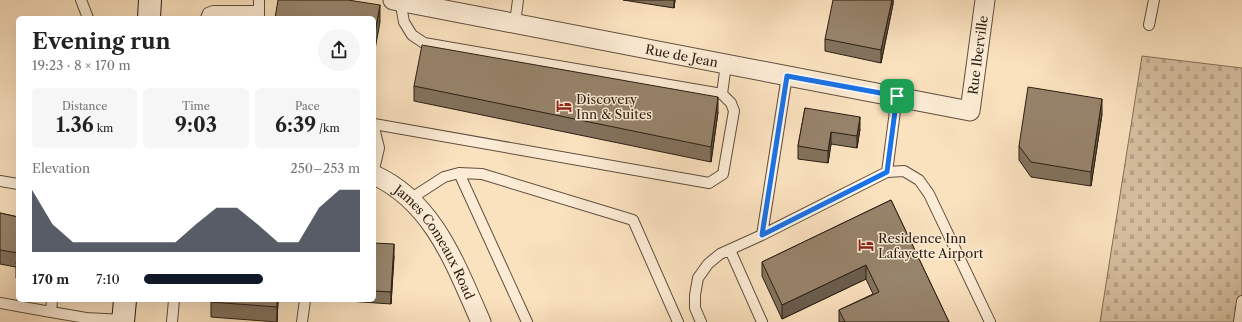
<!DOCTYPE html>
<meta charset="utf-8">
<style>
body{margin:0;font-family:"Libre Caslon Text",serif;background:#f6f6f6;color:#222;height:100vh;display:flex;flex-direction:column;font-size:15px;white-space:nowrap}
*{box-sizing:border-box;margin:0}
p{font-size:13px;color:#767676}
.icon{flex:none;width:22px;height:22px;fill:none;stroke:currentColor;stroke-width:2;stroke-linecap:round;stroke-linejoin:round}
.map{position:relative;flex:1;overflow:hidden}
.panel{position:absolute;left:16px;top:16px;width:360px;height:286px;display:flex;flex-direction:column;background:#fff;border-radius:6px;box-shadow:0 4px 16px #0002}
.panel>*{flex:none}
.pin{position:absolute;display:grid;place-items:center;width:34px;height:34px;color:#fff;margin:-17px;border-radius:8px;box-shadow:0 2px 6px #0006}
.round{display:grid;place-items:center;flex:none;width:42px;height:42px;border-radius:21px;background:#f6f6f6}
.summary{display:flex;align-items:center;justify-content:space-between;height:68px;padding:0 16px}
h1{font-size:22px;font-weight:800;line-height:30px}
.metrics{display:grid;grid-template-columns:repeat(3,1fr);gap:6px;height:68px;padding:4px 16px}
.metrics div{display:grid;align-content:center;border-radius:6px;background:#f6f6f6;text-align:center}
.metrics b{font-size:20px;font-weight:800}
.metrics small{font-size:11px;font-weight:400}
.metrics p{font-size:11px}
.chart{height:112px;padding:8px 16px}
.chart p{display:flex;justify-content:space-between}
.chart svg{width:100%;height:72px;margin-top:4px;fill:#111827;opacity:.7}
ul{padding:0 16px;list-style:none;font-size:13px}
li{display:grid;grid-template-columns:64px 48px 1fr;align-items:center;height:30px}
li i{height:10px;border-radius:5px;background:#111827}
.map>svg:first-child{display:block}
.cemetery{fill:url(#cemetery-stones);stroke:#82705a}
.lines{fill:none;stroke-linecap:round;stroke-linejoin:round}
.lane-casing{stroke:#5f4f3e;stroke-width:12}
.street-casing{stroke:#5f4f3e;stroke-width:21}
.secondary-casing{stroke:#2b1e13;stroke-width:24}
.lane{stroke:#fcecd5;stroke-width:10}
.street{stroke:#fcecd5;stroke-width:19}
.secondary{stroke:#fcecd5;stroke-width:22}
.wall{fill:#82725d;stroke:#2b1e13}
.shaded-wall{fill:#6a5c4c;stroke:#2b1e13}
.building{fill:#97846c;stroke:#2b1e13}
.route-casing{stroke:#fff;stroke-width:8}
.route{stroke:#1a73e8;stroke-width:5}
.labels{text-anchor:middle;dominant-baseline:central;stroke-width:3;stroke-linejoin:round;paint-order:stroke}
.street-label{font-size:13px;fill:#2b1e13;stroke:#fcecd5}
.poi-label{font-size:13px;fill:#2b1e13;stroke:#fcecd5;text-anchor:start}
</style>
<div class="map">
<svg width="1242" height="322" viewBox="0 0 1242 322">
<defs>
<pattern id="cemetery-stones" width="16" height="16" patternUnits="userSpaceOnUse"><rect width="16" height="16" fill="#d8c1a2"/><path d="M2 7V4a2 2 0 0 1 4 0v3zM10 15v-3a2 2 0 0 1 4 0v3z" fill="#baa58b"/></pattern>
</defs>
<rect width="100%" height="100%" fill="#fbe2bf"/>
<filter id="stains"><feTurbulence type="fractalNoise" baseFrequency=".005" numOctaves="4"/><feColorMatrix values="0 0 0 0 .2 0 0 0 0 .09 0 0 0 0 .02 0 0 0 .5 -.17"/></filter>
<radialGradient id="worn" r=".72"><stop offset=".6" stop-color="#630" stop-opacity="0"/><stop offset="1" stop-color="#630" stop-opacity=".3"/></radialGradient>
<!-- cemetery -->
<path class="cemetery" d="M1142,56L1242,68V322H1100Z"/>
<g class="lines">
<defs>
<path id="lane" d="M81,0L88,18
M400,0L404,22L412,35L424,43L722,94
M206,18L208,13L213,11H259
M259,18V0
M515,23L518,0
M1149,25L1154,0
M374,124L709,183L723,174L734,111L731,103L722,94L726,64
M374,128L379,148L374,169
M887,172L897,96
M459,173L527,322
M0,181L18,184
M410,199L444,177L459,173L482,174L633,220L678,322
M762,235L787,76
M730,250L762,322
M52,300L51,312L86,318L124,320
M0,303L51,312
M172,322L174,300
M302,322L305,300
M701,322L695,308V295L698,278L708,264L720,254L762,235L887,172L904,171L919,180L929,194L990,322
M1239,322L1242,301"/>
<g id="street">
<path id="s1" d="M393,0L970,111L985,0"/>
<path id="s2" d="M374,175C434,202 456,266 481,322"/>
</g>
<path id="secondary" d="M149,18L150,0
M123,322L125,300"/>
</defs>
<!-- lane casing -->
<use href="#lane" class="lane-casing"/>
<!-- street casing -->
<use href="#street" class="street-casing"/>
<!-- secondary casing -->
<use href="#secondary" class="secondary-casing"/>
<!-- lane -->
<use href="#lane" class="lane"/>
<!-- street -->
<use href="#street" class="street"/>
<!-- secondary -->
<use href="#secondary" class="secondary"/>
</g>
<!-- wall -->
<path class="wall" d="M623,0H675L674,8Z
M893,0V4L881,63L825,51V39Z
M414,86L718,112L711,162L414,101Z
M805,108L860,129L857,148L831,144L828,163L798,159V146Z
M1102,114L1091,186L1031,177L1019,160V146Z
M891,200L949,322H839V310L873,294L866,279L782,319L762,276V262Z
M0,213L18,217V279L16,278V267L0,264Z
M374,243L394,256L391,304L333,300H374Z
M211,300H278L277,322L211,317Z"/>
<!-- shaded-wall -->
<path class="shaded-wall" d="M674,0H675L674,8Z
M892,0H893V4L881,63V50Z
M380,5V22L374,55V38Z
M718,97V112L711,162V147Z
M1102,99V114L1091,186V172Z
M860,117V129L857,148V136Z
M831,132V144L828,163V151Z
M394,244V256L391,304V292Z
M866,265V279L782,319V305Z
M277,300H278L277,322Z"/>
<!-- building -->
<path class="building" d="M278,0H348L380,5L374,38V18H275Z
M833,0H892L881,50L825,39Z
M422,45L718,97L711,147L414,86Z
M1028,87L1102,99L1091,172L1031,162L1019,146Z
M805,108L860,117L857,136L831,132L828,151L798,146Z
M891,200L949,322H845L839,310L879,292L866,265L782,305L762,262Z
M0,213L18,217V264H16L18,253L0,250Z
M374,243L394,244L391,292L374,291Z
M211,300H277V307L211,302Z"/>
<g class="lines">
<defs>
<path id="route" d="M787,76L897,96L887,172L762,235Z"/>
</defs>
<!-- route casing -->
<use href="#route" class="route-casing"/>
<!-- route -->
<use href="#route" class="route"/>
</g>
<!-- icons -->
<defs>
<symbol id="hotel-bare" viewBox="-9 -9 18 18"><path d="M-6-4.5h1.5V1H6V5H4.5V3h-9V5H-6ZM-4 0a1.8 1.8 0 1 1 3.6 0ZM.5 0V-2.5h3Q6-2.5 6 0Z" fill="#8f2418" stroke="#fcecd5" stroke-width="2.5" paint-order="stroke"/></symbol>
</defs>
<g fill-rule="evenodd">
<use href="#hotel-bare" x="553" y="95" width="22" height="22"/>
<use href="#hotel-bare" x="855" y="234" width="22" height="22"/>
</g>
<g class="labels">
<!-- street labels -->
<g class="street-label">
<text stroke="none"><textPath href="#s1" startOffset="294">Rue de Jean</textPath></text>
<text stroke="none"><textPath href="#s1" startOffset="644">Rue Iberville</textPath></text>
<text stroke="none"><textPath href="#s2" startOffset="93">James Comeaux Road</textPath></text>
</g>
<!-- poi labels -->
<g class="poi-label">
<text x="576" y="99">Discovery<tspan x="576" dy="15">Inn &amp; Suites</tspan></text>
<text x="878" y="238">Residence Inn<tspan x="878" dy="15">Lafayette Airport</tspan></text>
</g>
</g>
<rect width="100%" height="100%" filter="url(#stains)"/>
<rect width="100%" height="100%" fill="url(#worn)"/>
</svg>
<div class="pin" style="left:897px;top:96px;background:#1e9e55"><svg class="icon" aria-label="arrive" viewBox="0 0 24 24"><path d="M6 21V4h12l-3 4 3 4H6"/></svg></div>
<section class="panel">
<div class="summary"><div><h1>Evening run</h1><p>19:23 · 8 × 170 m</p></div><a class="round"><svg class="icon" aria-label="share" viewBox="0 0 24 24"><path d="M12 15V3M7 8l5-5 5 5M5 13v7h14v-7"/></svg></a></div>
<div class="metrics">
<div><p>Distance</p><b>1.36<small> km</small></b></div>
<div><p>Time</p><b>9:03</b></div>
<div><p>Pace</p><b>6:39<small> /km</small></b></div>
</div>
<div class="chart"><p><span>Elevation</span>250–253 m</p>
<svg viewBox="0 0 160 44" preserveAspectRatio="none"><path d="M0 44V6L10 27L20 38L30 38L40 38L50 38L60 38L70 38L80 27L90 17L100 17L110 27L120 38L130 38L140 17L150 6L160 6V44z"/></svg>
</div>
<ul>
<li><b>170 m</b>7:10<i style="width:55%"></i></li>
</ul>
</section>
</div>
